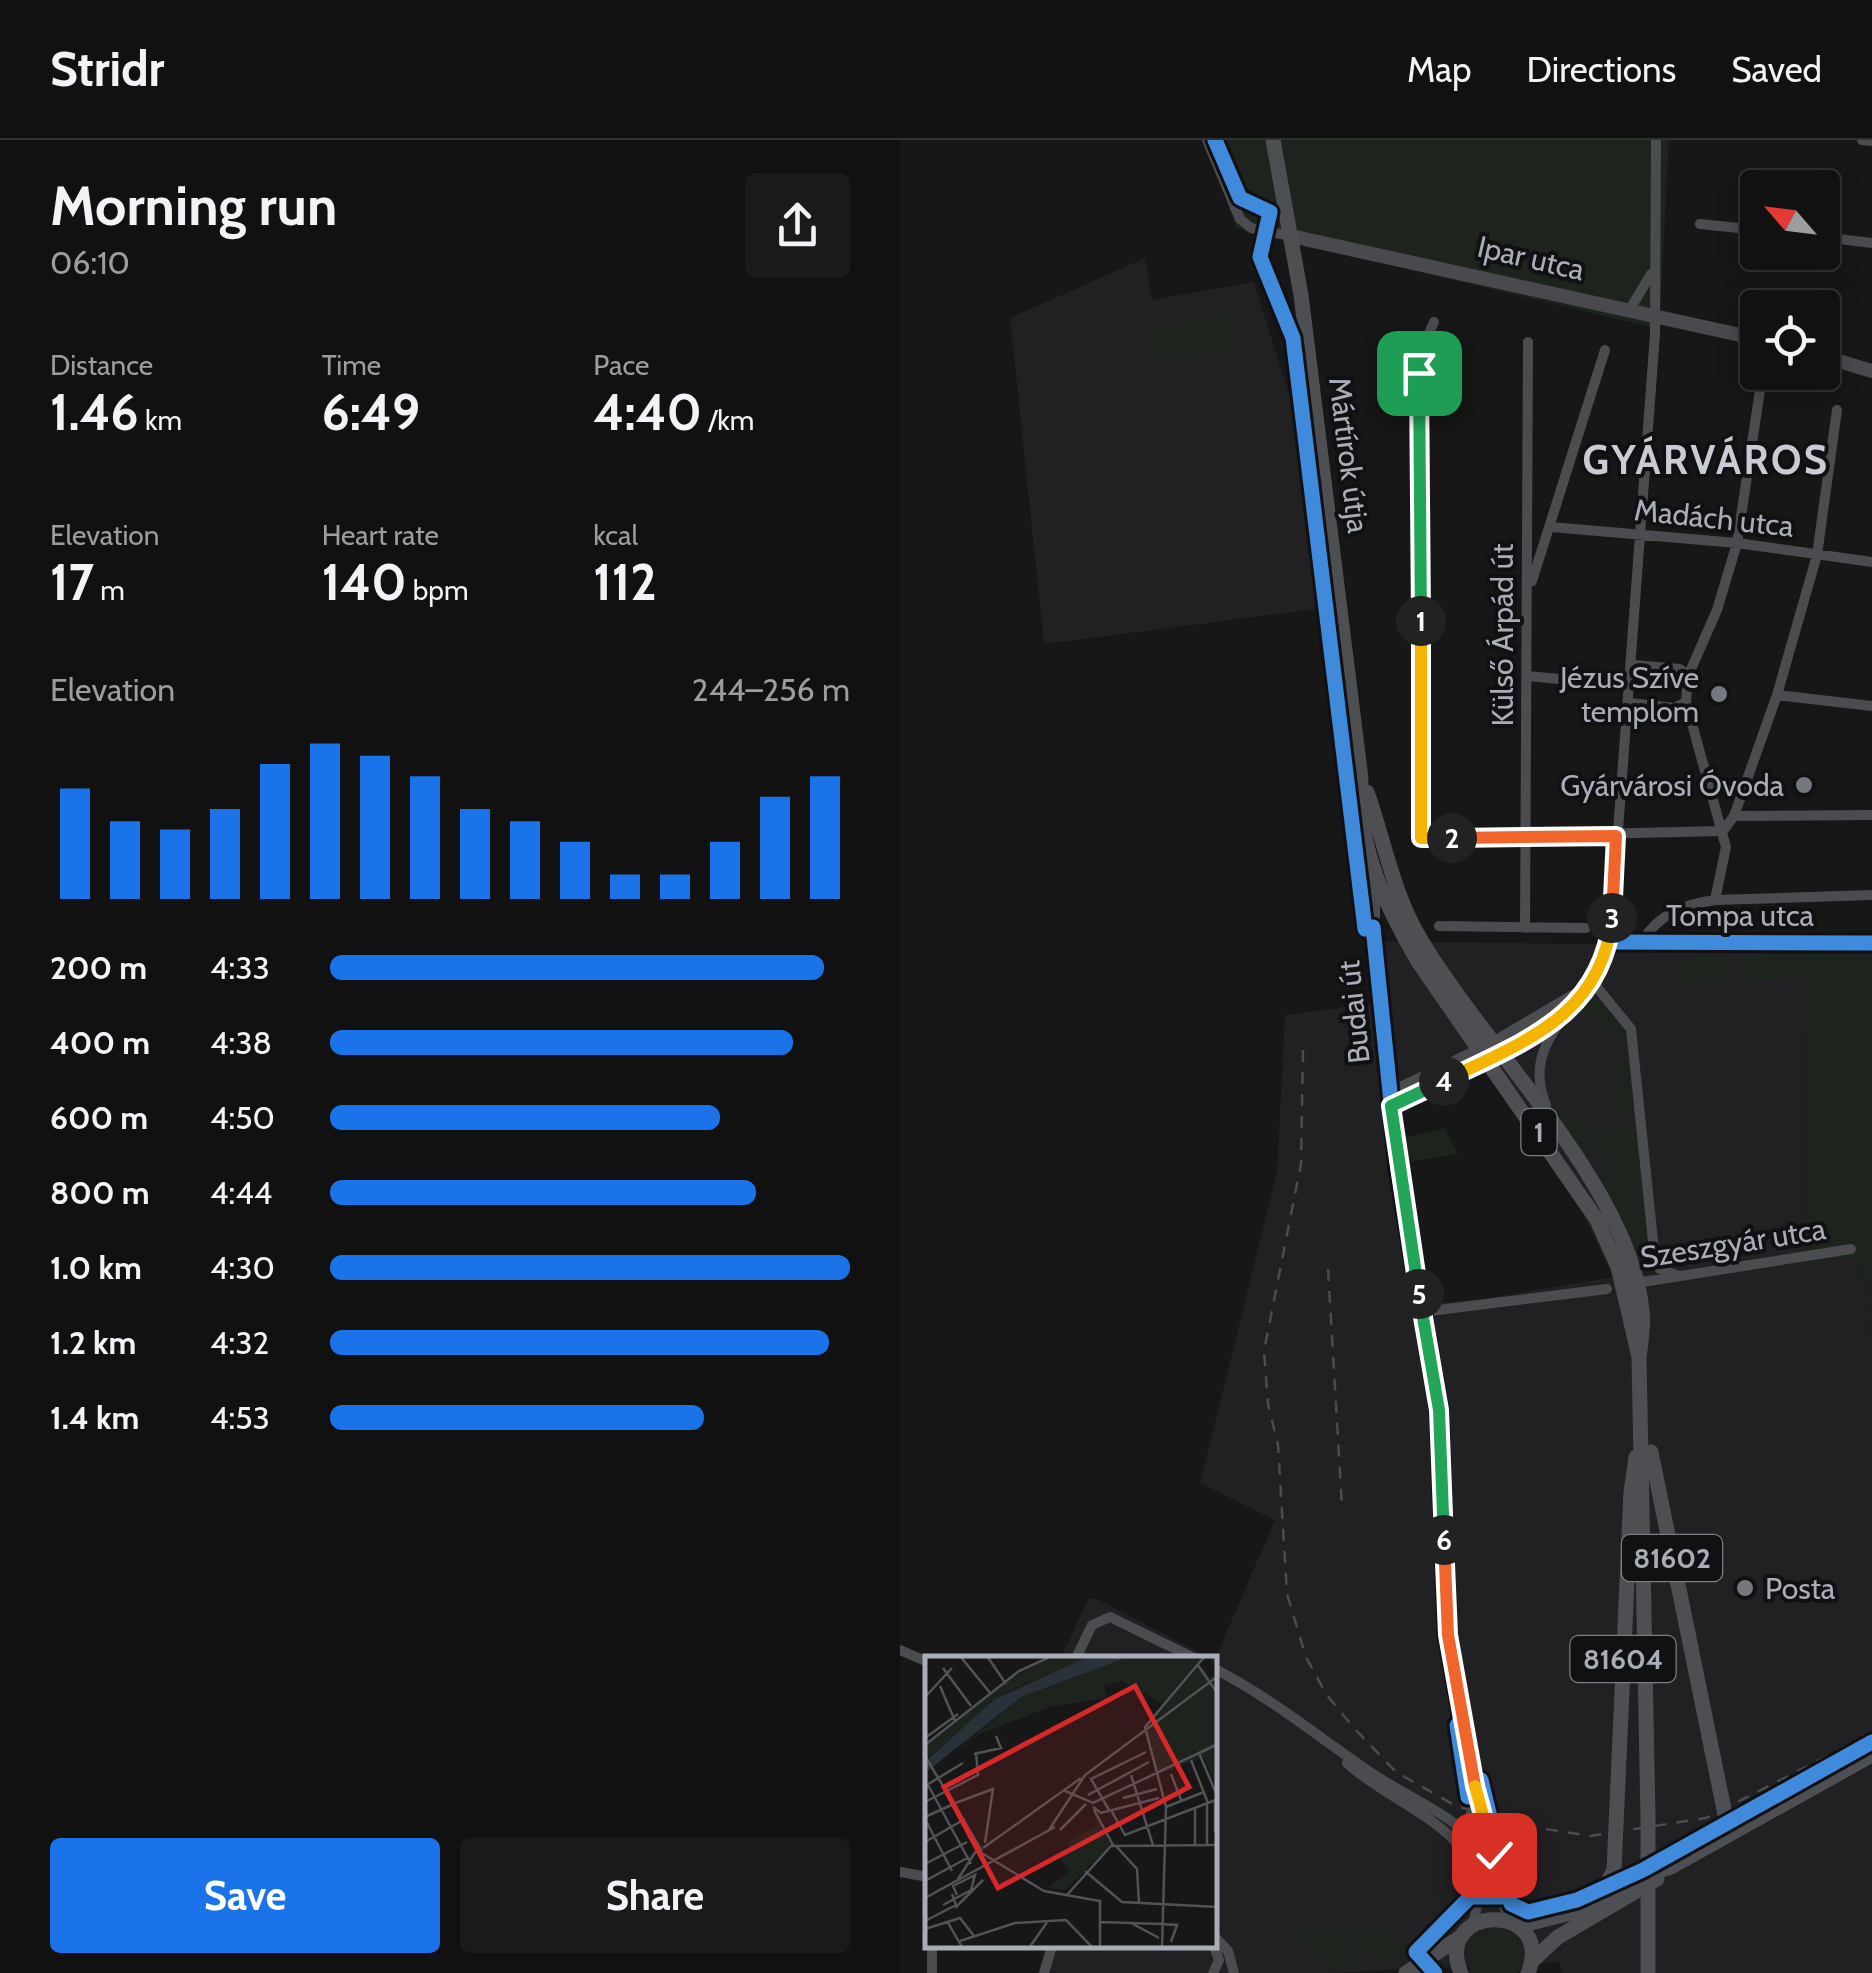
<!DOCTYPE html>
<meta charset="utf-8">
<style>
body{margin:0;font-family:Cabin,sans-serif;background:#1a1a1a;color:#f1f3f6;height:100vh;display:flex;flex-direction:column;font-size:38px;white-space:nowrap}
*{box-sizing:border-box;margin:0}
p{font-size:32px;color:#9c9d9f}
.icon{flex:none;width:55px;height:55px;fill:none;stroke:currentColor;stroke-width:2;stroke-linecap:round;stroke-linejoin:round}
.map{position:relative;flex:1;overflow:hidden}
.side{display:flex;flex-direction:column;background:#111;width:900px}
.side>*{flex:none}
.needle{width:65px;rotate:298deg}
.buttons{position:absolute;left:840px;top:30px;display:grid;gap:20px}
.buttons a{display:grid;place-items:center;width:100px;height:100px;border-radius:10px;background:#111;box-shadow:0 5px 25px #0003,0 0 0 2px #303131;font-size:50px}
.pin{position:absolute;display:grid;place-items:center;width:85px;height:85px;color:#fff;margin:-42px;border-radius:20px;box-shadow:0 5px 15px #0006}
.km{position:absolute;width:50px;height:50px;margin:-25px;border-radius:50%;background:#222;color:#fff;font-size:28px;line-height:50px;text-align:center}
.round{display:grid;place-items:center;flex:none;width:105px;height:105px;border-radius:10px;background:#1a1a1a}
.head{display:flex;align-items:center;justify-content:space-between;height:170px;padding:0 50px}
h1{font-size:55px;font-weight:700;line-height:75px}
.metrics{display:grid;grid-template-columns:repeat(3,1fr);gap:15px;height:170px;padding:10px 50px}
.metrics div{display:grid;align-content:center}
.metrics b{font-size:50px;font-weight:700}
.metrics small{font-size:28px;font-weight:400}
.metrics p{font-size:28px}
.chart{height:280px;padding:20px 50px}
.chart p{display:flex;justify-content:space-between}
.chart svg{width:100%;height:180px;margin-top:10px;stroke:#1a73e8;stroke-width:6}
.primary-button{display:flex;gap:20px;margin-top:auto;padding:20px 50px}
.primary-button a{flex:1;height:115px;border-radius:10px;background:#1a73e8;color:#fff;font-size:40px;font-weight:700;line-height:115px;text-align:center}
.primary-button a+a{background:#1a1a1a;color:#f1f3f6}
ul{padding:0 50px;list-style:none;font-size:32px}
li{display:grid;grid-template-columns:160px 120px 1fr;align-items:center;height:75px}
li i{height:25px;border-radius:12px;background:#1a73e8}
header{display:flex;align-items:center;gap:60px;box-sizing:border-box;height:140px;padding:0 50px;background:#111;border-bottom:2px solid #303131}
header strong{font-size:48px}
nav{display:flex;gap:55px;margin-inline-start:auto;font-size:35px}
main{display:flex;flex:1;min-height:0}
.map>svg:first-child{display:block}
.built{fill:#212123;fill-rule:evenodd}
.green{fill:#1d241e}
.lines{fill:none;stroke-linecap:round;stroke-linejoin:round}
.street{stroke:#4b4c50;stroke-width:10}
.secondary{stroke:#4a4a4e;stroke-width:14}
.primary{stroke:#4d4f52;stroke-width:15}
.rail{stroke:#4b4c4f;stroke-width:2.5;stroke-dasharray:12 10;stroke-linecap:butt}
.primary-bridge{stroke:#4d4f52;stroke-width:15}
.cycleway-casing{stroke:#111113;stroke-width:21}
.cycleway{stroke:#408adc;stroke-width:15}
.split-1-casing{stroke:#fff;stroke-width:20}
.split-2-casing{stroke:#fff;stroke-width:20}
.split-3-casing{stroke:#fff;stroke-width:20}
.split-4-casing{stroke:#fff;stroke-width:20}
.split-5-casing{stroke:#fff;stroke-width:20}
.split-6-casing{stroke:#fff;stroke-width:20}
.split-7-casing{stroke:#fff;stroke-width:20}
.split-8-casing{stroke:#fff;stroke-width:20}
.split-1{stroke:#22a559;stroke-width:12}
.split-2{stroke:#f5b400;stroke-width:12}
.split-3{stroke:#f0652b;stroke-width:12}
.split-4{stroke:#f5b400;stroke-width:12}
.split-5{stroke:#22a559;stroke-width:12}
.split-6{stroke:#22a559;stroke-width:12}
.split-7{stroke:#f0652b;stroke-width:12}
.split-8{stroke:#f5b400;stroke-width:12}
.poi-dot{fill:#757880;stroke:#111113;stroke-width:4}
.labels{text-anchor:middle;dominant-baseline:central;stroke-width:8;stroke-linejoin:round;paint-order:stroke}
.shield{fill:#111113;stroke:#7b7e86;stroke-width:2.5}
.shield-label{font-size:28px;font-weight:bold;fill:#a8adb8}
.street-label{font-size:30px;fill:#a8adb8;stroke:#111113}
.poi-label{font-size:30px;fill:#a8adb8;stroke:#111113;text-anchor:end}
.district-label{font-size:40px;font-weight:bold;letter-spacing:2.5px;fill:#c9ccd4;stroke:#111113}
.inset-road{fill:none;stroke:#515357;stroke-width:2.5}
.view{fill:#d62828;fill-opacity:0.15;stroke:#d62828;stroke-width:5}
.inset-edge{fill:none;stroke:#a8adb8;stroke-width:5}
</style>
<header>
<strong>Stridr</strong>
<nav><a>Map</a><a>Directions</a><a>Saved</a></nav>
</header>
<main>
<section class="side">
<div class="head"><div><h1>Morning run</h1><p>06:10</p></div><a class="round"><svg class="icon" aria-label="share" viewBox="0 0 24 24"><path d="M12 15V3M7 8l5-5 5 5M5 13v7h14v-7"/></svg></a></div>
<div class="metrics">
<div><p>Distance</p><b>1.46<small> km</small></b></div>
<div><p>Time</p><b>6:49</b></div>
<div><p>Pace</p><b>4:40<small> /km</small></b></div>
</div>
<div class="metrics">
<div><p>Elevation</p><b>17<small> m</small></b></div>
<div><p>Heart rate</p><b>140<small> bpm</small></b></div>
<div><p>kcal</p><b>112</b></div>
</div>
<div class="chart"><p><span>Elevation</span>244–256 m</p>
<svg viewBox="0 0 160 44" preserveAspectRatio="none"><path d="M5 44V17M15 44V25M25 44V27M35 44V22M45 44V11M55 44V6M65 44V9M75 44V14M85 44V22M95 44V25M105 44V30M115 44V38M125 44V38M135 44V30M145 44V19M155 44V14"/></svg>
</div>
<ul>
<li><b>200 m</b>4:33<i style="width:95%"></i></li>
<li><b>400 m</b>4:38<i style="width:89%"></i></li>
<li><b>600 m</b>4:50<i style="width:75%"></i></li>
<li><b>800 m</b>4:44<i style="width:82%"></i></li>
<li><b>1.0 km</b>4:30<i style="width:100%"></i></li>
<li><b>1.2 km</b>4:32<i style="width:96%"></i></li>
<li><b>1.4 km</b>4:53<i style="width:72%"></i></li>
</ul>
<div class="primary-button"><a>Save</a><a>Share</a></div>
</section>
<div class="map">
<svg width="972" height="1833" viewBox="0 0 972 1833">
<rect width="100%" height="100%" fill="#171717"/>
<!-- built -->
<path class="built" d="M245,118L252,160L354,142L402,297L416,469L144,504L110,178Z
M470,801L903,807L904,1123L961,1119L972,1196V1833H662L659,1822L429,1833H151L146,1806H315V1519L375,1380L300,1343L377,1032L385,875L477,863ZM580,926L672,1050L713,1137L576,1160L517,1164L489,969Z
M195,1458L310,1518H161L188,1459Z"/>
<!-- green -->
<path class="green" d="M306,0H769L759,189L336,88Z
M330,175L336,208L254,221L249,188Z
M903,807L972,809V1196L961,1119L904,1124L903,837L838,841L835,816L902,813Z
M826,814L828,840L779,846L777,819Z
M695,858C709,865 727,887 726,902L718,904L719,896L701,881L694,884L680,871L649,906L644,917L646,950L652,965L692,990L691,1024C668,996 622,945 645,907C656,890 674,875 687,860Z
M723,916L727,919L730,971L720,976L711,968C710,950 708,927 723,916Z
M710,986L730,988L737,995L749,1093L743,1105L750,1110L753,1125L745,1132L705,1045L701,994Z
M545,988L558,1014L507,1022L504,998Z
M398,1789H435L465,1825L428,1828Z
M448,1789L490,1791L504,1806L506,1815L476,1824L446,1793Z
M594,1789L616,1795L624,1824L617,1833H570L566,1813L576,1794Z"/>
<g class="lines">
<!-- street -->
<path class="street" d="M307,0L340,79L351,88L391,96
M962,0L972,1
M800,84L858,90
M922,97L972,103
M730,169L751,134
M534,182L523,207L519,233L521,698L823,691L834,676L877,555L917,415L937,270
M651,387L837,403L972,422
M632,441L705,210
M628,536L732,546
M788,536L817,470L837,403L860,250
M877,555L972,566
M730,563L775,568L786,562L788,536L780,529L734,525
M834,676L972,675
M475,742V824L496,1010L539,1270L547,1495L577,1655L608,1781
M815,760L972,755
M539,786L686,788
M625,788L628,202
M707,802L972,803
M742,802C758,774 785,764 815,760L826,707L786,562
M691,840L731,889L755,1120L760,1129L779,1136
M490,952L591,903L681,850
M646,965C624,912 662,884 689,842C701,824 706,805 711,784L755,194L756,0
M491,966L658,883
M730,1144L951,1109
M522,1172L707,1149
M0,1510L28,1522
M176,1518L192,1485L210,1477L294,1518
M315,1529C373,1559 422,1600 476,1636C518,1663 566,1680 593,1723
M447,1623C498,1671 605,1695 572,1785
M565,1692L576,1657
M0,1732L28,1737
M315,1797L328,1811L334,1833
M32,1833V1806
M144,1833L152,1806
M313,1833L319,1820L314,1806"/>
<!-- secondary -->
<path class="secondary" d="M391,96L858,199
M922,216L972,231"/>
<!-- primary -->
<path class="primary" d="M373,0L401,155L461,639C456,705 486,767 519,823L697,1080L718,1127L739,1217
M467,652C484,700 492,749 518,795C582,906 730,1045 742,1171C744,1186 741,1202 739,1217L748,1677
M751,1312L829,1694
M698,1760L714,1730L731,1352L736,1317
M618,1786L679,1771L742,1736L771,1727L972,1615
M631,1822L658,1797L757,1739
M506,1833L562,1796
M561,1833C532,1763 656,1761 628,1833"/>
<!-- rail -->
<path class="rail" d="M403,910L401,1024L364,1211L368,1264L378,1305L387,1454L406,1517L426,1554L454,1588L496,1632L556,1666L621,1685L690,1696L806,1678L972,1593
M428,1129L442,1367"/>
<!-- primary-bridge -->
<path class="primary-bridge" d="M748,1677V1833"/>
<defs>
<path id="cycleway" d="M315,0L340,58L370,72L360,117L393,198L465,789L473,787L498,1030L539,1270L547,1495L562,1579L557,1585L568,1657L584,1653
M707,802L972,803
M581,1640L611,1764L628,1772L677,1760L743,1730L972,1602
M535,1833L516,1812L570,1757H609"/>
</defs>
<!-- cycleway casing -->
<use href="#cycleway" class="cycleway-casing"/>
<!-- cycleway -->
<use href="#cycleway" class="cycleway"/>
</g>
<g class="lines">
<defs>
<path id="split-1" d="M519,233L521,481"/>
<path id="split-2" d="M521,481V698H552"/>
<path id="split-3" d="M552,698L716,696L712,778"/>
<path id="split-4" d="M544,941C620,903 702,877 712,778"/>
<path id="split-5" d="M519,1154L491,966L544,941"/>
<path id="split-6" d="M519,1154L539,1270L544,1400"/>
<path id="split-7" d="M544,1400L548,1495L575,1646"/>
<path id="split-8" d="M575,1646L594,1715"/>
</defs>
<!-- split-1 casing -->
<use href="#split-1" class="split-1-casing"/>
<!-- split-2 casing -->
<use href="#split-2" class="split-2-casing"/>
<!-- split-3 casing -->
<use href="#split-3" class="split-3-casing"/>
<!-- split-4 casing -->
<use href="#split-4" class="split-4-casing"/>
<!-- split-5 casing -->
<use href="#split-5" class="split-5-casing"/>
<!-- split-6 casing -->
<use href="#split-6" class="split-6-casing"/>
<!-- split-7 casing -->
<use href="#split-7" class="split-7-casing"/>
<!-- split-8 casing -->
<use href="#split-8" class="split-8-casing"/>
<!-- split-1 -->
<use href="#split-1" class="split-1"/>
<!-- split-2 -->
<use href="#split-2" class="split-2"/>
<!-- split-3 -->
<use href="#split-3" class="split-3"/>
<!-- split-4 -->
<use href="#split-4" class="split-4"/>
<!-- split-5 -->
<use href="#split-5" class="split-5"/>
<!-- split-6 -->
<use href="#split-6" class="split-6"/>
<!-- split-7 -->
<use href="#split-7" class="split-7"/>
<!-- split-8 -->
<use href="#split-8" class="split-8"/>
</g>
<!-- markers -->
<g class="poi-dot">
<circle cx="819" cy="554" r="10"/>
<circle cx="904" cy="645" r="10"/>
<circle cx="845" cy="1448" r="10"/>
</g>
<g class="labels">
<!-- shield labels -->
<g class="shield">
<rect x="621.5" y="969" width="35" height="46" rx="8"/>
<rect x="722" y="1395" width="100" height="46" rx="8"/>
<rect x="670.5" y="1496" width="105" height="46" rx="8"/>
</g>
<g class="shield-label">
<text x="639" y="992">1</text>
<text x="772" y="1418">81602</text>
<text x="723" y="1519">81604</text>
</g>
<!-- street labels -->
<g class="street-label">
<text transform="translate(631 118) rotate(13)">Ipar utca</text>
<text transform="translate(449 315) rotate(83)">Mártírok útja</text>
<text transform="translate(814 378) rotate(6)">Madách utca</text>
<text transform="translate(602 495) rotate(-90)">Külső Árpád út</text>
<text x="840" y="775">Tompa utca</text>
<text transform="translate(454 872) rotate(-96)">Budai út</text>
<text transform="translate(833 1103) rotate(-9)">Szeszgyár utca</text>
</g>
<!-- poi labels -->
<g class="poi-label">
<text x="799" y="537">Jézus Szíve<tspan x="799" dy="34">templom</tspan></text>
<text x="884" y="645">Gyárvárosi Óvoda</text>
<text x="865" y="1448" text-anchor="start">Posta</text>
</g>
<!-- district labels -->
<g class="district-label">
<text x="806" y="319">GYÁRVÁROS</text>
</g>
</g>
<!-- overview -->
<g transform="translate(25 1516)">
<rect width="292" height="292" fill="#171717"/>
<path d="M130,0H164L78,38L0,105V91L90,20ZM206,0H292V14L283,2L274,8L285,21L292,15V131L279,101L232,119L219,70L238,48L197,25L179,30L182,42L128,50L52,79L0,121L96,41ZM168,156L186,189L140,234L123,232L144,215L134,201L146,192L143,186L172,170Z" fill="#1d241e"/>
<path d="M164,0H206L96,41L0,117V106L70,43Z" fill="#2a3239"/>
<path class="inset-road" d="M35,0L66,38M62,0L81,28M272,8L293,38M18,12L46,50M15,30L30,65M0,41L27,12M0,82L33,58M0,89L94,15L127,0M274,97L293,142M49,98L76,92L71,80M0,100L57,195L43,180M266,104L283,147M246,118L257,146M206,119L228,189M3,129L46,208M0,130L38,107M138,134L168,147L293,88M163,139L224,106M198,142L232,133M290,144V176M0,146L53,119L51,97M33,146L68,133L60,187M282,147V190M168,151L176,157L234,142M241,151L279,136M270,152V189M169,154L188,189M184,154L166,123L221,96M186,154L200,179L293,143M0,161L33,146M0,163L27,215M124,174L160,119L293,20M135,174L161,148M0,186L40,163M190,189L212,213L214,247M58,192L156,122M55,196L119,235L175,245V292M0,208L42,186M160,215L197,246L293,251M33,223L51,195M0,225L44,201M142,239L186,190L293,189M0,242L130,171M18,249L46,234L50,219L28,230L32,239M30,252L58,224M0,265L31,249L27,238M22,265L37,291M175,266L236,268M206,267L234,282M236,268L252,269L246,286M0,273L35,262L49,280M35,285L90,267L141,264L168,292M104,292L123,265M237,292L241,151L220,71L280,0"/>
<path class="view" d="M210,30L264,131L73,232L19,131Z"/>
<rect width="292" height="292" class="inset-edge"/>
</g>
</svg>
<div class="buttons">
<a><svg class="needle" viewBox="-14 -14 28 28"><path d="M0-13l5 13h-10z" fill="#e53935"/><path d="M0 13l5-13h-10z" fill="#9c9d9f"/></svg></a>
<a><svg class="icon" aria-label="locate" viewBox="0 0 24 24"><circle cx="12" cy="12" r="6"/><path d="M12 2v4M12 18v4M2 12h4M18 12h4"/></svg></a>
</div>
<div class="pin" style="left:519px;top:233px;background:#1e9e55"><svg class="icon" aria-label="arrive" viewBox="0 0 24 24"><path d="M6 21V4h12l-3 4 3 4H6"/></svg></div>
<div class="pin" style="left:594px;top:1715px;background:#d93025"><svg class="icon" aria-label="check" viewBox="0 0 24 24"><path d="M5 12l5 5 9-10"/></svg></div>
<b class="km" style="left:521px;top:481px">1</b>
<b class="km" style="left:552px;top:698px">2</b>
<b class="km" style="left:712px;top:778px">3</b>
<b class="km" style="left:544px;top:941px">4</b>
<b class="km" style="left:519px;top:1154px">5</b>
<b class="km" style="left:544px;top:1400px">6</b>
</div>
</main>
